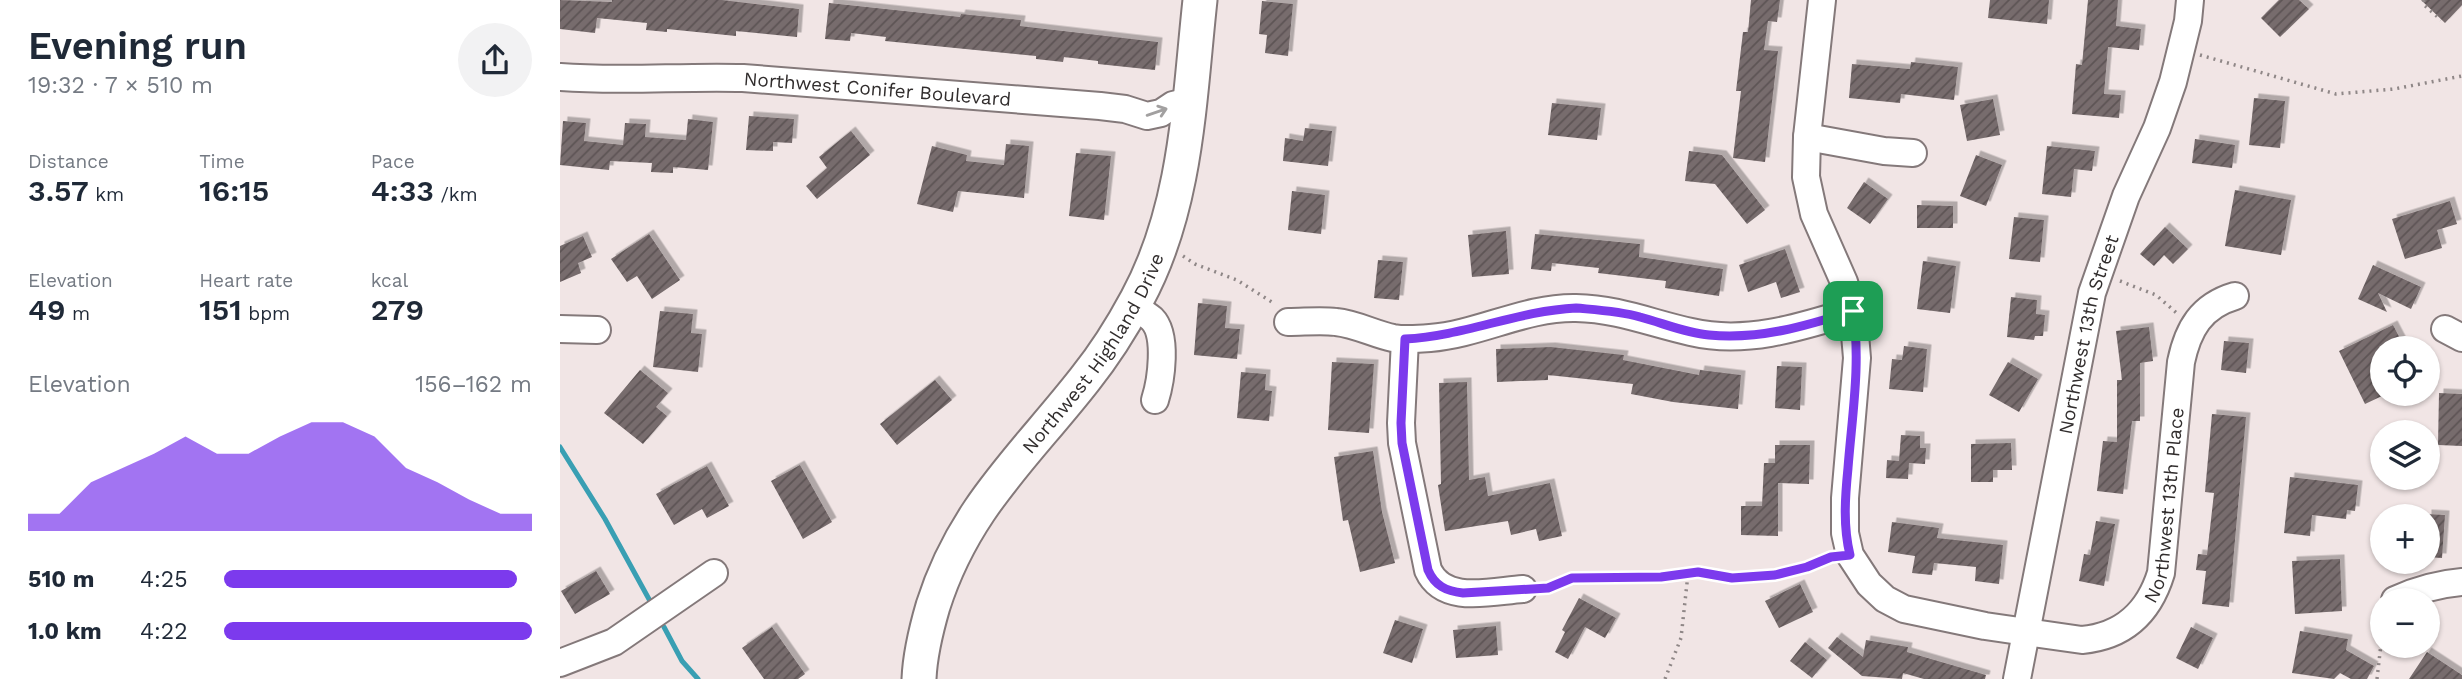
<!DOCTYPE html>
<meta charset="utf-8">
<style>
body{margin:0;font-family:"Work Sans",sans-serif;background:#f2f2f3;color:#1f2937;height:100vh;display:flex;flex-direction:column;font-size:26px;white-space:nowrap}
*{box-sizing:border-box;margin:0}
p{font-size:23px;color:#747a83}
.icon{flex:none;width:38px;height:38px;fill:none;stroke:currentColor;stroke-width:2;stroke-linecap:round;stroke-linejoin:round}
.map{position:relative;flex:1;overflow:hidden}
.panel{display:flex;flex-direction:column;background:#fff;width:560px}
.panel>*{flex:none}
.tools{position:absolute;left:1810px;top:336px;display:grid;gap:14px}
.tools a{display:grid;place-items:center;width:70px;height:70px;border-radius:50%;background:#fff;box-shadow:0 2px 5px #0004;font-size:35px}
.pin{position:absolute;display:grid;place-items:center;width:60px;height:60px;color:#fff;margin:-30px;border-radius:14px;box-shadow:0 4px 10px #0006}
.round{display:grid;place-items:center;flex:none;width:74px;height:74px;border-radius:37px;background:#f2f2f3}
.overview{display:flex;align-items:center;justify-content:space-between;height:119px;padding:0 28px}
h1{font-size:38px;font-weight:600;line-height:52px}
.figures{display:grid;grid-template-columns:repeat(3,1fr);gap:10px;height:119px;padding:7px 28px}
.figures div{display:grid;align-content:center}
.figures b{font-size:30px;font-weight:600}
.figures small{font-size:19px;font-weight:400}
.figures p{font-size:19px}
.chart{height:196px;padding:14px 28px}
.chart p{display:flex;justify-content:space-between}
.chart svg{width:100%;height:126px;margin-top:7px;fill:#7c3aed;opacity:.7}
ul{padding:0 28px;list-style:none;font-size:23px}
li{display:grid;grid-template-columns:112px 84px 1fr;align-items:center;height:52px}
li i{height:18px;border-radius:9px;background:#7c3aed}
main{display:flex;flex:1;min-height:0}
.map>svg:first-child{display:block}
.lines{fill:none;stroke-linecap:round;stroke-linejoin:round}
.stream{stroke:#399fb3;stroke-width:5}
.building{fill:url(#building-hatch);filter:url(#shadow)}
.minor-casing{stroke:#84797a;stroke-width:30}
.major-casing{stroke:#84797a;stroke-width:37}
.path{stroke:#8f8787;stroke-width:3.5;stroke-dasharray:2 5;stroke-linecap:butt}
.minor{stroke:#fff;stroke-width:26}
.major{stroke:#fff;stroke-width:33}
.oneway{stroke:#a2a0a0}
.route-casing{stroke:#fff;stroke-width:14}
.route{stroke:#7c3aed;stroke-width:9}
.labels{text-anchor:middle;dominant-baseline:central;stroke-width:7;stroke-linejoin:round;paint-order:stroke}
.street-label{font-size:19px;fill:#312d2d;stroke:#f1e5e5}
</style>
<main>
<section class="panel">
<div class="overview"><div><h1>Evening run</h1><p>19:32 · 7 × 510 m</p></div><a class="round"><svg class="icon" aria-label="share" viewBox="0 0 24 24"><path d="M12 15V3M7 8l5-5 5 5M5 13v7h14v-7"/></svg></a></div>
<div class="figures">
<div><p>Distance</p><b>3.57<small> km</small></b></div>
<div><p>Time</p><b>16:15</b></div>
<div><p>Pace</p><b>4:33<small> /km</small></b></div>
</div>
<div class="figures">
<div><p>Elevation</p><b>49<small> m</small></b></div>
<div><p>Heart rate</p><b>151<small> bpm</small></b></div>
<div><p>kcal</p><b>279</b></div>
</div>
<div class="chart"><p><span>Elevation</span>156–162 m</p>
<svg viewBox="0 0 160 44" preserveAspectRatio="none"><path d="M0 44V38L10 38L20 27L30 22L40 17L50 11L60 17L70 17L80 11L90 6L100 6L110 11L120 22L130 27L140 33L150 38L160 38V44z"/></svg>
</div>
<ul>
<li><b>510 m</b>4:25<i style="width:95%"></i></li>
<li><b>1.0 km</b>4:22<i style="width:100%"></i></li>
</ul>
</section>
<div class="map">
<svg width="1902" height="679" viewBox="0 0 1902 679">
<defs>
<pattern id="building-hatch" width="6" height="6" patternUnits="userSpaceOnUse" patternTransform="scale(1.75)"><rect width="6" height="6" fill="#776c6d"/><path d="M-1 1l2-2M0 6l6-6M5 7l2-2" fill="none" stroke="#5d5455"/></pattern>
<filter id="shadow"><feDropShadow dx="4.5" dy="-4.5" stdDeviation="0" flood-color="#0004"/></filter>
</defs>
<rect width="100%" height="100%" fill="#f1e5e5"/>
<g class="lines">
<!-- stream -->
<path class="stream" d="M0,447L45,519L90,601
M104,627L122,661L138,679"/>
</g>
<!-- building -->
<path class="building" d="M0,0L52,2V0H162L239,9L237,37L176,31V36L107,29V32L86,30L87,23L37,18L35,33L0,29Z
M1191,0H1220L1217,22L1208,21L1204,50L1218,51L1205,162L1173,158L1181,91H1176L1183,32H1188Z
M1430,0H1489L1487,24L1428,18Z
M1528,0H1558L1556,26L1581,29L1579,50L1548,47L1544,94L1561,95L1559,118L1512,114L1516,64L1522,65Z
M1719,0H1739L1749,9L1720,37L1701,18Z
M1861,0H1902V5L1885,23Z
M702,1L733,4L728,56L705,53L707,35L699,34Z
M269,3L400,17L401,14L461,20L460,26L598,42L595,70L538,64V61L504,57L503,62L476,59V56L325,41L326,37L291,33L290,41L265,39Z
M1351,62L1398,67L1394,100L1341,94L1340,103L1289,98L1292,64L1350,69Z
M1694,98L1725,101L1720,148L1689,145Z
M1433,99L1440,135L1407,141L1400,105Z
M992,103L1041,108L1037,140L988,135Z
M189,116L234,119L232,143L213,142V151L186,150Z
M128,119L153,122L148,170L113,167V173L91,172L92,163L50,161L49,170L0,165L3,121L26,123L24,141L63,145L65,123L86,124L85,137L126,140Z
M745,128L772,131L768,166L723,161L725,138L743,141Z
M291,131L310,155L257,199L246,186L267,168L259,157Z
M1635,139L1675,145L1672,168L1632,163Z
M446,144L469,146L464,198L398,191L393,212L357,204L372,146L407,155L406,161L444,165Z
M1487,146L1535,151L1532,171L1514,169L1511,197L1482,194Z
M1129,151L1162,155L1205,210L1187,224L1155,184L1125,181Z
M516,153L551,156L544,220L509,216Z
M1416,155L1442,165L1426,206L1400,196Z
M1304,182L1328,199L1310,224L1287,208Z
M1675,190L1731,200L1721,255L1665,246Z
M732,191L765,195L761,234L728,230Z
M1890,201L1897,224L1877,230L1882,248L1845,259L1832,219Z
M1357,205L1393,206V228H1357Z
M1454,217L1484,220L1480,262L1449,259Z
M1605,227L1628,249L1613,264L1604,255L1594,266L1580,254Z
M946,231L949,274L912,277L908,235Z
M89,234L120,280L92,299L77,276L67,282L51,259Z
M975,234L1080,244L1079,257L1163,269L1159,296L1105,288L1106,281L1038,273L1039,268L992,263L991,271L971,269Z
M23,236L32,257L18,263L21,273L0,282V246Z
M1225,249L1240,292L1221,298L1216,282L1188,292L1179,265Z
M818,260L843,262L839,300L814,298Z
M1363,261L1396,266L1390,313L1357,309Z
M1813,265L1861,287L1851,309L1818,293L1827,312L1798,299Z
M1451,297L1477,300L1476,314L1485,315L1483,336H1475L1474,340L1447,337Z
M638,303L667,306L665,328L680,329L677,359L634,355Z
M100,311L133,314L131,333L142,334L138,372L93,367Z
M1833,325L1845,348H1822V396L1805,404L1779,351Z
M1589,327L1593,361L1580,363V421H1572L1563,494L1537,491L1543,441L1557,442V380H1562L1556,331Z
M1664,341L1689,343L1686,373L1661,370Z
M1344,346L1367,349L1363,392L1329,389L1332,359L1342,360Z
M991,347L1064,355L1063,360L1139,375L1140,370L1181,375L1178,409L1113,402L1071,394L1073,384L988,375V380L937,382L936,349Z
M772,362L814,364L809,433L768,430Z
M1448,362L1478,379L1459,412L1429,395Z
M1217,366L1242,367L1240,410L1215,408Z
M80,370L108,393L96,407L107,416L83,444L44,413Z
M681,372L706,374L705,390L712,391L709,421L677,418Z
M375,380L392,400L337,445L320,424Z
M907,382L909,480L925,477L928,496L990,483L1002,536L979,541L976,529L951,535L948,521L885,531L878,485L881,484L879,383Z
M1879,393L1902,394V446L1878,445Z
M1652,414L1686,417L1669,607L1642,604L1646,571L1636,570L1638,554L1647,555L1654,493L1645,492Z
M1341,435L1360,436V448H1366L1365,464L1349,463L1348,479L1326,478L1327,460L1339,461Z
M1451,443L1452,470H1433V482H1411V444Z
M1215,445H1250L1249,484L1218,483V536L1181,535V506H1202L1204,463H1215Z
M813,451L822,512L835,563L800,572L788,520L783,521L774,457Z
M240,465L272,522L243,539L211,481Z
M147,466L169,506L147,518L142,509L114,525L96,494Z
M1730,477L1798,485L1795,511L1787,510L1786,519L1752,515L1750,536L1724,533Z
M1867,514L1885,515L1882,558L1867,557Z
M1536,521L1555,524L1544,586L1519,581L1524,554L1530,555Z
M1332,522L1379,528L1377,538L1443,545L1439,584L1415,581L1416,567L1374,563L1372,575L1352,573L1355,556L1328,552Z
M1780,559L1782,611L1735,614L1732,561Z
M36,571L50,594L15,614L1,591Z
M1240,584L1253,612L1219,628L1205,601Z
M1019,598L1056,618L1045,638L1025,627L1008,659L995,652L1005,632L1002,630Z
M835,620L863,629L852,663L823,653Z
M936,626L938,655L896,658L893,630Z
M212,627L245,674L238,679H204L182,648Z
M1631,627L1653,638L1638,669L1616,658Z
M1740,631L1788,639L1786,650L1814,666L1807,679H1791L1780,673L1774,679L1732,673Z
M1277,637L1303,657L1306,640L1348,647L1347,652L1426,675L1425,679H1364L1343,673L1342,679L1302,676L1268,648Z
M1245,642L1267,660L1252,678L1230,661Z
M1867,652L1902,675V679H1849Z"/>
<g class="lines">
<defs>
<g id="minor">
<path id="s1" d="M1262,0L1247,137L1246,177L1254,214L1284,282L1293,311L1297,358L1285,498V533L1290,555L1309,584L1325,599L1344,609L1425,626L1522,640C1564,636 1589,612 1601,573L1621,362C1628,329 1641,306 1675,296"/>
<path id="s2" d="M0,77C61,82 122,76 183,78L540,106L565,109L587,116L601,113L613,105L630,101"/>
<path d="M1247,137L1324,151L1353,153"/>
<path d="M573,306C579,310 586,314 592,319C608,335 601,381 595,400"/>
<path d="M728,322C744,322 761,320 776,322C796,324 814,334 833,338C845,340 858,339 870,338C920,334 965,307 1016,308C1059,309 1090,323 1131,332C1186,345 1241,327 1293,311"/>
<path d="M0,329L37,330"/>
<path d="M1885,329L1902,338"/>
<path d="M845,339L841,423L842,443L868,570C884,605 932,591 963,589"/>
<path d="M1835,600C1857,590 1877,584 1902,582"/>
<path d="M0,663L54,642L154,573"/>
<path id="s3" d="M1457,679L1532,293L1566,196L1597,128L1613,82L1628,21L1630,0"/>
</g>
<g id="major">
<path id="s4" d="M359,679C360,654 366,630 373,606C404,508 464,457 525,379C545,354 562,327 577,299C627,207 629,101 640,0"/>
</g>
</defs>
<!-- minor casing -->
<use href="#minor" class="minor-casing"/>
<!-- major casing -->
<use href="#major" class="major-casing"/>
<!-- path -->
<path class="path" d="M1864,0L1863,4L1881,20
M1640,55L1776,94L1834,89L1902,76
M623,256L635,264L677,280L715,304
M1560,281L1596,295L1619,315
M983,588L1012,578H1072L1138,572L1172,578L1215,575L1247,567L1270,557
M1105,679L1121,638L1128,574
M1817,679L1822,635"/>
<!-- minor -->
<use href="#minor" class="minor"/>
<!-- major -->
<use href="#major" class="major"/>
</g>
<!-- one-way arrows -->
<defs><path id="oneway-shaft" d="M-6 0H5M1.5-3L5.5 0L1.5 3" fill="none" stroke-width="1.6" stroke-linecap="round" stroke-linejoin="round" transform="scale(1.75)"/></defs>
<use class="oneway" href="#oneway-shaft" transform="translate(597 112) rotate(-19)"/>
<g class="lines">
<defs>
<path id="route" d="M1016,308C1038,310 1059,311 1080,317C1103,323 1125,333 1149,335C1199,340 1246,326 1293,311C1301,363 1292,416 1288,468C1285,498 1283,526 1290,555L1271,557L1247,567L1215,575L1172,578L1138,572L1101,577L1012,578L988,588L903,593C886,591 875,586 868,570L842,443L841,423L845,339C904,336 957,311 1016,308Z"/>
</defs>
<!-- route casing -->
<use href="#route" class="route-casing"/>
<!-- route -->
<use href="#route" class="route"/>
</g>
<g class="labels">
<!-- street labels -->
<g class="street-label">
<text stroke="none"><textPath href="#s2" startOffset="318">Northwest Conifer Boulevard</textPath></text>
<text stroke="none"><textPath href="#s3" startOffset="352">Northwest 13th Street</textPath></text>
<text stroke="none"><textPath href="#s4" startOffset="376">Northwest Highland Drive</textPath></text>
<text stroke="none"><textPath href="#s1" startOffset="1003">Northwest 13th Place</textPath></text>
</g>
</g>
</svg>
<div class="tools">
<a><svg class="icon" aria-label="locate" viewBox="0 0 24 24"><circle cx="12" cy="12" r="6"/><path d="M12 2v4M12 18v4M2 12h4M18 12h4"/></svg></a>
<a><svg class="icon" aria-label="layers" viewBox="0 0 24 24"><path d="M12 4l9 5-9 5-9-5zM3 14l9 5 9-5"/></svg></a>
<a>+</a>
<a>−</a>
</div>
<div class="pin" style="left:1293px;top:311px;background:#1e9e55"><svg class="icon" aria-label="arrive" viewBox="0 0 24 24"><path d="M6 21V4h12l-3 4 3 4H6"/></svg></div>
</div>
</main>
